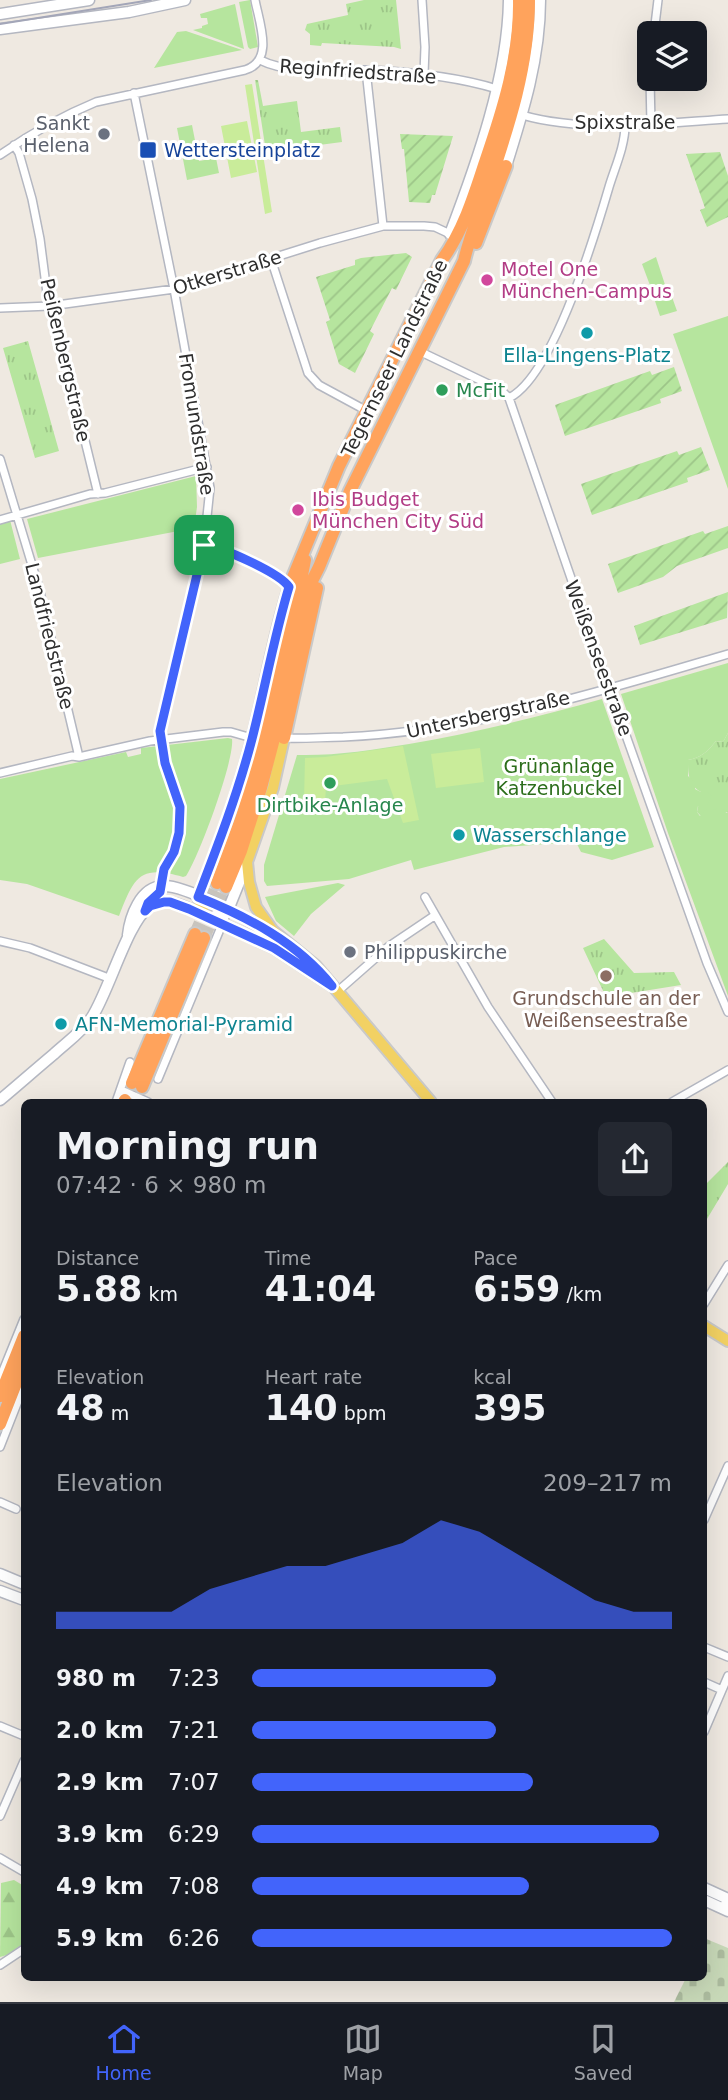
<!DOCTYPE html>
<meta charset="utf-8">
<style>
body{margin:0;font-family:"DejaVu Sans",sans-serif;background:#242831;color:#f1f3f6;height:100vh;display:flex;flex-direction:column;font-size:26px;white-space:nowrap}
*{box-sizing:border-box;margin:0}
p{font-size:23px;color:#9ea1a6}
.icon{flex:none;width:38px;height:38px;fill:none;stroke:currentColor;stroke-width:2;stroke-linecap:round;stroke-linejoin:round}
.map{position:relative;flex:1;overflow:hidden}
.sheet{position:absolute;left:21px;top:1099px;width:686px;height:882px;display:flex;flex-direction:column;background:#171b24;border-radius:10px;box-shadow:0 7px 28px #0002}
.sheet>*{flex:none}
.controls{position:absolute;left:637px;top:21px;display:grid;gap:14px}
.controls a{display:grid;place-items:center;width:70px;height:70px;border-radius:10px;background:#171b24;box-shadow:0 7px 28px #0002;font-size:35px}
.pin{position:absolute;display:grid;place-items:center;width:60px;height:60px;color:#fff;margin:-30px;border-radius:14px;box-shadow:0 4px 10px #0006}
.round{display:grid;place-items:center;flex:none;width:74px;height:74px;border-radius:10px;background:#242831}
.headline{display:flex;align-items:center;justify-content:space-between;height:119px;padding:0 35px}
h1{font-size:38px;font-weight:700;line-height:52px}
.metrics{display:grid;grid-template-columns:repeat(3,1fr);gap:10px;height:119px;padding:7px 35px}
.metrics div{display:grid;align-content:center}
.metrics b{font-size:35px;font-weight:700}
.metrics small{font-size:19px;font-weight:400}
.metrics p{font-size:19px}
.chart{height:196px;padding:14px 35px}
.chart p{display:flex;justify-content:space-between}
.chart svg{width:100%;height:126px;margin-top:7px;fill:#4264fb;opacity:.7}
ul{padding:0 35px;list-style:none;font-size:23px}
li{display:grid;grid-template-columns:112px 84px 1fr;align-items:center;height:52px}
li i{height:18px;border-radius:9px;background:#4264fb}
.tabs{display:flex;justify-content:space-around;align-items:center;height:98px;border-top:2px solid #363941;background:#171b24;font-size:19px;color:#9ea1a6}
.tabs a{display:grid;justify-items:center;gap:4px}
.tabs .current{color:#4264fb}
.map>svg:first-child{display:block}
.grass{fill:url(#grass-tufts)}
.forest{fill:url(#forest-firs)}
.cemetery{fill:url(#cemetery-stones)}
.park{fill:#b6e59e}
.garden{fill:url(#garden-furrows)}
.pitch{fill:#c9ec9a}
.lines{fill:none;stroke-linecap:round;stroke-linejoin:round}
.highway-tunnel{stroke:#c8c4bd;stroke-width:12;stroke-dasharray:12 6;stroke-linecap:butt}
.street-casing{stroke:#b4b7c1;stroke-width:10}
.secondary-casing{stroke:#b4b7c1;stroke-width:13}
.primary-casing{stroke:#c9c9c9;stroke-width:14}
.highway-casing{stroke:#c9c9c9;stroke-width:16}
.street{stroke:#fff;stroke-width:7}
.secondary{stroke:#fff;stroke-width:10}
.primary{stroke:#f2d163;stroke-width:10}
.highway{stroke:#ffa35c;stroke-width:12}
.tram{stroke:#a3a6b8;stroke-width:2}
.route-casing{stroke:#fff;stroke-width:14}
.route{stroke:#4264fb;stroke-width:9}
.worship-dot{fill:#6b7280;stroke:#fff;stroke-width:2.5}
.transit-dot{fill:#1a4fb4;stroke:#fff;stroke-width:2.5}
.hotel-dot{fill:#d1479c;stroke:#fff;stroke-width:2.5}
.culture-dot{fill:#0f9aa8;stroke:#fff;stroke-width:2.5}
.leisure-dot{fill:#2e9e5b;stroke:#fff;stroke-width:2.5}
.education-dot{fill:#8d6e63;stroke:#fff;stroke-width:2.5}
.labels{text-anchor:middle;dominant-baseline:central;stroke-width:6;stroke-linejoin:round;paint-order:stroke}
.street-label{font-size:19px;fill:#2e2e2e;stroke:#fff}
.worship-label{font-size:19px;fill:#5b616d;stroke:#fff;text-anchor:end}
.transit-label{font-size:19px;fill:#164399;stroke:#fff;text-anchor:start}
.hotel-label{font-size:19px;fill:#b23c85;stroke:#fff;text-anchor:start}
.culture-label{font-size:19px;fill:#0d838f;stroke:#fff;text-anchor:start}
.leisure-label{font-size:19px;fill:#27864d;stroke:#fff;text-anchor:start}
.park-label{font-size:19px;fill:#2c6e1b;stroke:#fff}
.education-label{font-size:19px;fill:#785e54;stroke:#fff}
</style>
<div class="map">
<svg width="728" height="2002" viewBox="0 0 728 2002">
<defs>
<pattern id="grass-tufts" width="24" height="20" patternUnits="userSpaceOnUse" patternTransform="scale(1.75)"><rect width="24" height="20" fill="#b6e59e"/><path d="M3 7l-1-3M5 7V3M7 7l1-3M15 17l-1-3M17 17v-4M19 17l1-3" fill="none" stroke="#9dc588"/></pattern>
<pattern id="forest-firs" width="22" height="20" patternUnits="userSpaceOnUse" patternTransform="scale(1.75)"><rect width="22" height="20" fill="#b6e59e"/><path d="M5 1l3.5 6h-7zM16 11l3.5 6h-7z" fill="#9dc588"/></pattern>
<pattern id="cemetery-stones" width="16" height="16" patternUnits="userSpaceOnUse" patternTransform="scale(1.75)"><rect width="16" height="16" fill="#c8d9b8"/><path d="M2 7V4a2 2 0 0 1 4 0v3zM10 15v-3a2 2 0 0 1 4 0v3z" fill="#acbb9e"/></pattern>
<pattern id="garden-furrows" width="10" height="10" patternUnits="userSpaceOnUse" patternTransform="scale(1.75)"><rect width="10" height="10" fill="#b6e59e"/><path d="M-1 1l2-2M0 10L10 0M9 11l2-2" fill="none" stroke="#9dc588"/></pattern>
</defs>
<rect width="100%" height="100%" fill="#efe9e1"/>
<!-- grass -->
<path class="grass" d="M364,0H396L401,49L394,47L322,43L321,46L310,45V34L305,30L307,24L348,15L346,4Z
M255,80H258L263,106L297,101L301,132L340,127L342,142L266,152Z
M28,341L59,451L35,458L3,348Z
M728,733V812L701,816L697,812L701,792C688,785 688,773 688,760C701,758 708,751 716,741L723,742Z
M604,939L634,973L674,972L681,985L606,997L583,948Z
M728,1162V1184L704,1224V1186Z"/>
<!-- forest -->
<path class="forest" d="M14,1880L24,1886V1943L7,1955L0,1957L1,1883Z"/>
<!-- cemetery -->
<path class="cemetery" d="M704,1938L728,1948V2002H674L686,1978H704Z"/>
<!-- park -->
<path class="park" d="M250,0L258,47L250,49L248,47L239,2Z
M235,4L244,49L193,30L202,28V26L208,24L207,18H201L200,14Z
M186,31L242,50L154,68L177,32Z
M192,125L199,161L216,158L219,173L187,180L177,128Z
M656,257L669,297H672L677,311L660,316L652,292L659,289L657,286L651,288L642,264Z
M728,316V489L673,334Z
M196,476L197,507L194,528L38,558L27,519Z
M10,520L20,559L0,564V524Z
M728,663V733L723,742L716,741C708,751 701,758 688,760V776L696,783L695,789L701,792H707L712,796L707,806H698L697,812L700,816L706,809C713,811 718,807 725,810L726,813L728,812V996L668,833L621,694Z
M602,699L654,847L612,860L581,852L576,842L504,847L414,870L411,860L349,879L267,886L264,881V865L297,755C334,756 372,750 409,744C474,733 538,717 602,699Z
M228,738L232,739C235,759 199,857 186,876L183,877C139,864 134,878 119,916L27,884L0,880V779L126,752L128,757L141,754V748Z
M338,883L345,885L311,914L294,936L276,921L265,897Z"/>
<!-- garden -->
<path class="garden" d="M400,134L453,136L435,195H432L430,203L409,202L404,149H402Z
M720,152L728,176V217L707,227L700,210L705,208L686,154Z
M406,253L412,257L396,290L392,288L370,331L374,334L355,373L339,364L326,322L330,320L316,277L355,265V260L361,258Z
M674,367L682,391L660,399L661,403L565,436L555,405L650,371L652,375Z
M701,447L710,470L687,478L688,482L592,515L581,484L677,451L679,455Z
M728,526V548L677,566L663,577L618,593L608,564L703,531L705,534Z
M728,592L727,618L640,645L634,626Z"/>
<!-- pitch -->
<path class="pitch" d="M252,84L272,212L265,214L245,85Z
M247,121L257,172L231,178L221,126Z
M403,746L419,820L403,823L387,779L326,787L325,802L304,801L305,758L325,757Z
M480,748L484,782L436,788L431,754Z"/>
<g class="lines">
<!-- highway-tunnel -->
<path class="highway-tunnel" d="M195,934L217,883
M204,938L226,887"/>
<defs>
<path id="street" d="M422,0L425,47L424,74
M654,33L658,0
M260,60C290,75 334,69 368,70C411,72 455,76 497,89
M366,70L383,226
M650,79L651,124
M134,93L174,289L210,488L204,545L160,731L165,763L180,807V827L178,840L163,874L160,892L146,907
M522,115C583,133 665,123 728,119
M14,145L19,153L32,199L40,239L47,293L56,322L98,494
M0,155C30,134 62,116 96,102L245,70C275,61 259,22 255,0
M271,259L308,373L319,385L367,411
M0,308L50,306L174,289L320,243L383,226H424L435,227L450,234
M419,351L501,390L509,398L603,671L707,963L728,1012
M509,398C553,376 595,235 609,187C615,167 625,146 625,125
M0,459L39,588L79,757
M0,520L90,494L105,493L207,467
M204,545C222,548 280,573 289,587
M284,738C304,739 324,737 343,737C475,731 602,691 728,654
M0,773L72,756L79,757L150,741L223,732H231L252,738
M425,897L488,1007L552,1102
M0,941L30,948L111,979
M338,991L388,947L434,916
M158,1079L228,910
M121,1090L148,1102
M116,1102L130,1062
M672,1102L728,1070
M704,1304L728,1265
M0,1378L24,1319
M0,1447L24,1386
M0,1502L16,1509
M704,1520L728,1466
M704,1647L728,1657
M704,1682L722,1690
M0,1726L24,1736
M704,1732L728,1676
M0,1816L24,1761
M0,1858L24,1872
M0,1965L24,1949"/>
<path id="secondary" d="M0,14L89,0
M0,29L129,12L185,0
M506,166C523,112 540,58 540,0
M450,234C477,163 508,76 509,0
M210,918L228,910L247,863
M128,935C130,917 140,887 163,886C189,885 254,924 277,937
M0,1100C18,1085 36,1069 54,1054C67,1042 82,1032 92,1017C109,991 128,921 149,907C167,895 188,908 205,916
M0,1574L24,1584
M0,1591L24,1600
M704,1888L728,1899L724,1909
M704,1900L728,1911"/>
<path id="primary" d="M289,587C273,637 265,688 252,739C238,793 219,845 198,897L205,916L274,948L332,986
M284,738L273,788L247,862L249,882L256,907L273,931L316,966L431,1102
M704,1326L728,1341"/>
<path id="highway" d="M476,243L506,166
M289,587L339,466L442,260C463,231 474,196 485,162C503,110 520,56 519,0
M284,738L317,588
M217,883L242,817L260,753L287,627L302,575L305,560
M226,887L241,851L261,788L275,735L298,625L310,585L319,567L350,491L464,261C469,238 478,217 486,194C507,131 529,68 529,0
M132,1083L195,934
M142,1087L204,938
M124,1102L125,1100
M0,1396L24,1336
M0,1424L24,1363"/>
</defs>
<!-- street casing -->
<use href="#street" class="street-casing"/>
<!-- secondary casing -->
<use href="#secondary" class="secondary-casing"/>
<!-- primary casing -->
<use href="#primary" class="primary-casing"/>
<!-- highway casing -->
<use href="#highway" class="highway-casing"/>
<!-- street -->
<use href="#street" class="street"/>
<!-- secondary -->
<use href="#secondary" class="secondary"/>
<!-- primary -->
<use href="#primary" class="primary"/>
<!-- highway -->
<use href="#highway" class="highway"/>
<!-- tram -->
<path class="tram" d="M0,24L151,0"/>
</g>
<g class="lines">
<defs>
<path id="route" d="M204,545C222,547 280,573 289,587C274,637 265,688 252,739C238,793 218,845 198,897C248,917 298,943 332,986L274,948L189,909L170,902H164L150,906L145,911L148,903L160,892L164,869L174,852L179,833L180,807L165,763L160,731Z"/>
</defs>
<!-- route casing -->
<use href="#route" class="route-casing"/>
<!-- route -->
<use href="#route" class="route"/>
</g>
<!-- markers -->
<g class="worship-dot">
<circle cx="104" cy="134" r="7"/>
<circle cx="350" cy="952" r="7"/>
</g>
<rect class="transit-dot" x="139" y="141" width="18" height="18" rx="3.5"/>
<g class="hotel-dot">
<circle cx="487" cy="280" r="7"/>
<circle cx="298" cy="510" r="7"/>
</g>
<g class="culture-dot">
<circle cx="587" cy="333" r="7"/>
<circle cx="459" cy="835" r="7"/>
<circle cx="61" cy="1024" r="7"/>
</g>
<g class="leisure-dot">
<circle cx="442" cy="390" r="7"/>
<circle cx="330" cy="783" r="7"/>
</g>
<circle class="education-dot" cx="606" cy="976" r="7"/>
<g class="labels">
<!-- street labels -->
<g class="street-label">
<text transform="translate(358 71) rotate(4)">Reginfriedstraße</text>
<text x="625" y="122">Spixstraße</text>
<text transform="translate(227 272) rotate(-17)">Otkerstraße</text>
<text transform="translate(394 358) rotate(-64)">Tegernseer Landstraße</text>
<text transform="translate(66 360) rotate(77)">Peißenbergstraße</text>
<text transform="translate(197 424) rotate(81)">Fromundstraße</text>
<text transform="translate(50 636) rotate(76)">Landfriedstraße</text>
<text transform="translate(599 658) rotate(70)">Weißenseestraße</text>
<text transform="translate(488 714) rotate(-12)">Untersbergstraße</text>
</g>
<!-- worship labels -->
<g class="worship-label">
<text x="90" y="123">Sankt<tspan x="90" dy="22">Helena</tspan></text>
<text x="364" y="952" text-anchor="start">Philippuskirche</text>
</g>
<!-- transit labels -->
<g class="transit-label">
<text x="164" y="150">Wettersteinplatz</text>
</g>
<!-- hotel labels -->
<g class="hotel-label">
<text x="501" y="269">Motel One<tspan x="501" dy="22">München-Campus</tspan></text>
<text x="312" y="499">Ibis Budget<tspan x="312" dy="22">München City Süd</tspan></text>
</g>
<!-- culture labels -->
<g class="culture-label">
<text x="587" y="355" text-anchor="middle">Ella-Lingens-Platz</text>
<text x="473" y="835">Wasserschlange</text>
<text x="75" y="1024">AFN-Memorial-Pyramid</text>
</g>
<!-- leisure labels -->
<g class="leisure-label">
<text x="456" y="390">McFit</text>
<text x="330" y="805" text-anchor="middle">Dirtbike-Anlage</text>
</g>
<!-- park labels -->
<g class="park-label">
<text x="559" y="766">Grünanlage<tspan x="559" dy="22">Katzenbuckel</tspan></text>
</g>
<!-- education labels -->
<g class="education-label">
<text x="606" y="998">Grundschule an der<tspan x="606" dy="22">Weißenseestraße</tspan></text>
</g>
</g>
</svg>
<div class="controls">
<a><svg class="icon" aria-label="layers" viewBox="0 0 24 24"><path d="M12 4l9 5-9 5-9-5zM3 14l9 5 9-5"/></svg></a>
</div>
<div class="pin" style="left:204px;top:545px;background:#1e9e55"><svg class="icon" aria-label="arrive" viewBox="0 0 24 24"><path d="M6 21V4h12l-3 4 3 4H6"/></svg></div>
<section class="sheet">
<div class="headline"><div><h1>Morning run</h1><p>07:42 · 6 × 980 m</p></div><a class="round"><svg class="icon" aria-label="share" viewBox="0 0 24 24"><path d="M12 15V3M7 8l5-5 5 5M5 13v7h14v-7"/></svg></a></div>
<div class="metrics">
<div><p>Distance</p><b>5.88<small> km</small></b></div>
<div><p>Time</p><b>41:04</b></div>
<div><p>Pace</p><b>6:59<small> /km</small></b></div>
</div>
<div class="metrics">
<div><p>Elevation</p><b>48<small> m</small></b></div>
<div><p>Heart rate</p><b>140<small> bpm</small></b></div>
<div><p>kcal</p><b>395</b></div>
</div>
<div class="chart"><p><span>Elevation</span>209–217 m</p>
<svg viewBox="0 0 160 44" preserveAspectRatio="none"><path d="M0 44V38L10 38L20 38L30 38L40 30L50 26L60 22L70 22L80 18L90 14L100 6L110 10L120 18L130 26L140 34L150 38L160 38V44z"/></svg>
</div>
<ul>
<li><b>980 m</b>7:23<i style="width:58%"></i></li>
<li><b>2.0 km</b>7:21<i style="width:58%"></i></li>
<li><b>2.9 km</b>7:07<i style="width:67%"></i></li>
<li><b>3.9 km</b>6:29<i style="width:97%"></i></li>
<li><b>4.9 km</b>7:08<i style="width:66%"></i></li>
<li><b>5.9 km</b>6:26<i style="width:100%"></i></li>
</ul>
</section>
</div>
<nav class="tabs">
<a class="current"><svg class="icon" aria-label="home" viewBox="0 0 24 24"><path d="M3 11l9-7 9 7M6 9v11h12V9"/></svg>Home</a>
<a><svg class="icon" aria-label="map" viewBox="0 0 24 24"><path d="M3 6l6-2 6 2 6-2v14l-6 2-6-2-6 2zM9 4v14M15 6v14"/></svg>Map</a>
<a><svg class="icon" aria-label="saved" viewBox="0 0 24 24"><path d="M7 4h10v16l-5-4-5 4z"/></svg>Saved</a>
</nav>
